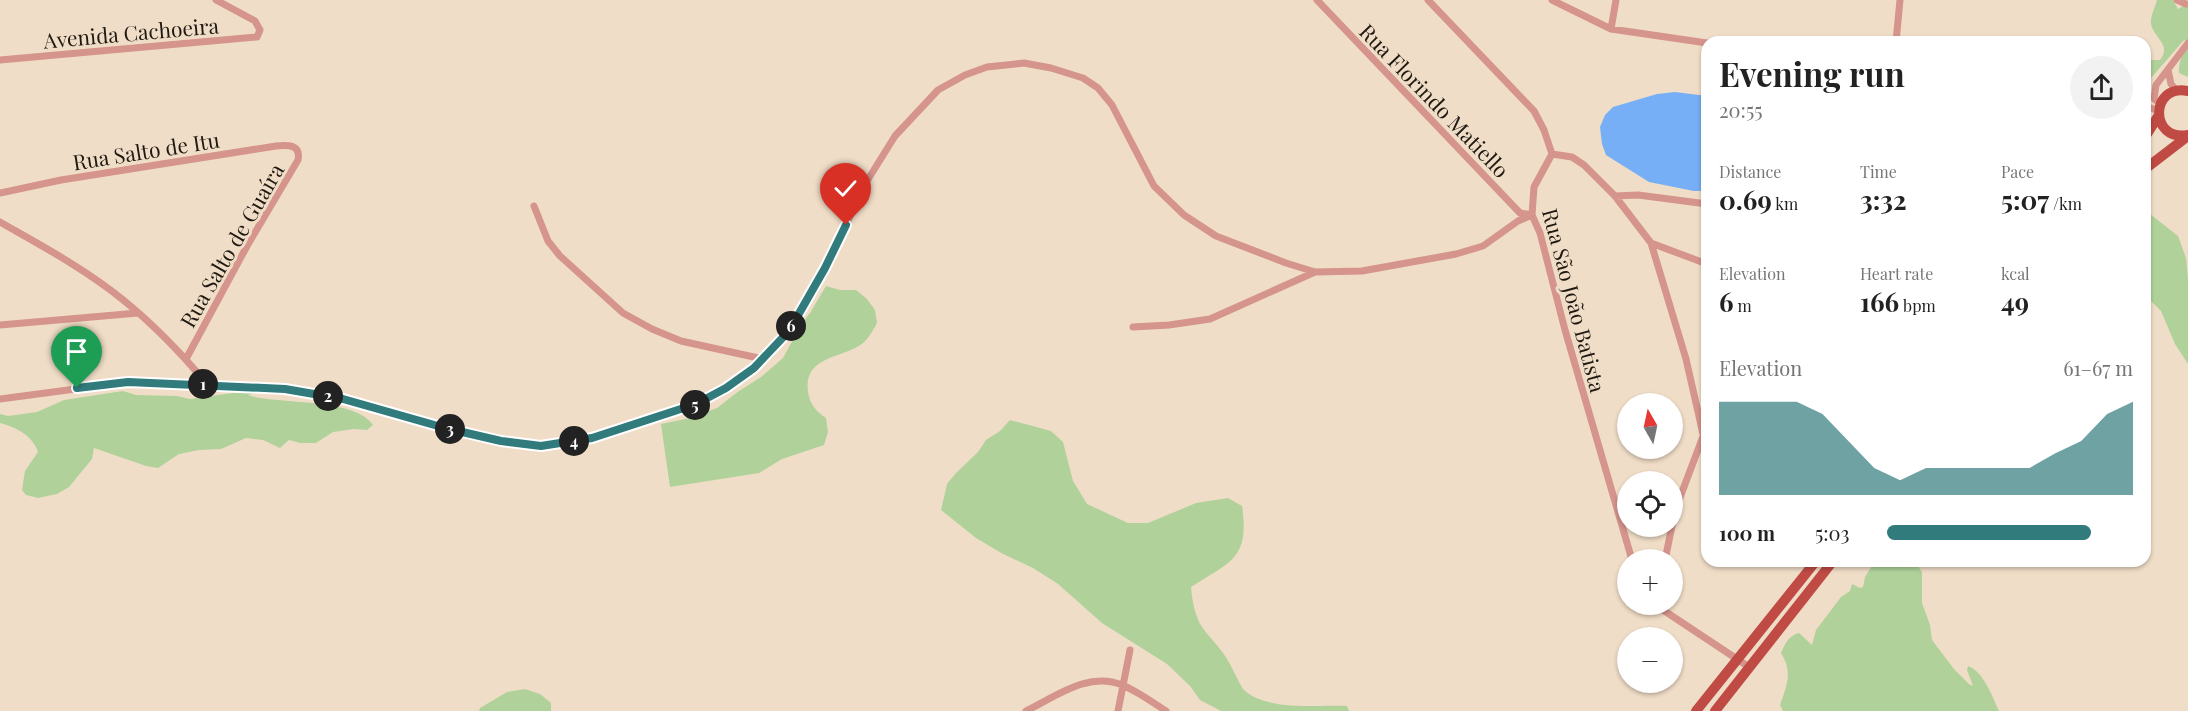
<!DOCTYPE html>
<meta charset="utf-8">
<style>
body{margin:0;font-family:"Playfair Display",serif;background:#f2f2f2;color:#222;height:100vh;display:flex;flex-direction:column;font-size:22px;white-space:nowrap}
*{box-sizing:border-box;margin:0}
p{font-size:20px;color:#767676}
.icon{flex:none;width:33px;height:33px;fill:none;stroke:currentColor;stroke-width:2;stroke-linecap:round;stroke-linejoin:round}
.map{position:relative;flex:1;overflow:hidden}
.panel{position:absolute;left:1701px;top:36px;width:450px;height:531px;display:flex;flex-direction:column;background:#fff;border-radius:18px;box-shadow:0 2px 4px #0004}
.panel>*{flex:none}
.needle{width:39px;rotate:351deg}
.buttons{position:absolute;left:1617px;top:393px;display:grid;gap:12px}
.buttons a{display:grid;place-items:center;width:66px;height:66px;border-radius:50%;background:#fff;box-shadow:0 2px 4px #0004;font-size:30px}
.pin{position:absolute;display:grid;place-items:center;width:51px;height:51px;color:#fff;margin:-62px -26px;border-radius:50% 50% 50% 0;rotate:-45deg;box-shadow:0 0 6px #0007}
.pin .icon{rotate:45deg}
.km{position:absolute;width:30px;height:30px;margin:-15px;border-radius:50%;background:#222;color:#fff;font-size:16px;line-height:30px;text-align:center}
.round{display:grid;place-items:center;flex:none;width:63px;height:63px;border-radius:32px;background:#f2f2f2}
.head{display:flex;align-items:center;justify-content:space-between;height:102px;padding:0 18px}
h1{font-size:33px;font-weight:700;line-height:45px}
.figures{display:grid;grid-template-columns:repeat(3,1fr);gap:9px;height:102px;padding:6px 18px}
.figures div{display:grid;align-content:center}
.figures b{font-size:26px;font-weight:700}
.figures small{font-size:16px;font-weight:400}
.figures p{font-size:16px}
.chart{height:168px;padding:12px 18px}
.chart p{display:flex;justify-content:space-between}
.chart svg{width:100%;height:108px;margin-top:6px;fill:#327b7d;opacity:.7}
ul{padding:0 18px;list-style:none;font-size:20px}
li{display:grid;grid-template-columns:96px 72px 1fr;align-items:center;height:45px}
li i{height:15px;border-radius:8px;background:#327b7d}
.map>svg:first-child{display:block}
.green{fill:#b0d29a}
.water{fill:#76aff5}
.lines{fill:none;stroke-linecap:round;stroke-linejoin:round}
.street{stroke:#d5948c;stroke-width:7}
.primary{stroke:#bf4b44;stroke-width:10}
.route-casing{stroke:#fff;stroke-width:12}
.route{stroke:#327b7d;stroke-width:8}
.labels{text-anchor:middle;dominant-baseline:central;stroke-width:6;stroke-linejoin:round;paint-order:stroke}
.street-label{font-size:21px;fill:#1f1911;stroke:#f0ddc7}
</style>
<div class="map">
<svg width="2188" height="711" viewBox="0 0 2188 711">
<rect width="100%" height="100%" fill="#f0ddc7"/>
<!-- green -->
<path class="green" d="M2157,0H2173L2178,9L2188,3V77L2179,73C2178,60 2185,53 2186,41L2184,40L2145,85V56L2152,60H2160C2172,44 2154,39 2151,24C2150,17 2155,7 2157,0Z
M2080,36L2112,42H2062L2068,37Z
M2150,214L2178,236L2186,258L2188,278V364L2175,344L2161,311L2145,295V221Z
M826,286L840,290H856L867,299L875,310L877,323C873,330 869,338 863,343C843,359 803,355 808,392C810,405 816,411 826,418L828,432L824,445L782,459L759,473L670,487L661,424L690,418L717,408L739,391L761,377L783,358L802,323L810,313Z
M254,390H267L248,395C276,405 355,397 373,425L367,430L354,429L333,432L316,443H300L289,440L280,448L263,440L246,438L221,449L199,450L179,454L158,468L146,466L94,448L92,459L69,487L57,494L38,498L26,495L22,490L25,471L38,452C33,436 16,427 0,423V414L8,416L37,412L64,400L123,391L136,395L177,396L190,399Z
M1010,420L1051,431L1063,442L1073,481L1087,504L1128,523H1148L1196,503L1228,498L1242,506C1250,559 1230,562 1191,587C1192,600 1195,616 1202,627C1208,636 1217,644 1223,653C1231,664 1236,677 1243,689C1265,711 1315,705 1347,706L1349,711H1221L1200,700L1190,686L1167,664L1102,623L1058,584L1033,568L1003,554L976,538L941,510L947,484L956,473L978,452L986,440L1000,431Z
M1875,561H1914L1922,572V603L1930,625L1932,640L1954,669L1969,684L1973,686L1967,670L1968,666C1984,672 1992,696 1999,711H1783L1780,705C1787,685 1793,672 1781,653C1785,644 1788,636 1799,633L1812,645L1816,630L1841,597L1850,591L1852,584L1860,588L1863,587L1865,577Z
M525,689L540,694L551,703V711H479L480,708L507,692Z"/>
<!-- water -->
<path class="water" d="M1675,92L1707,96V191H1694L1649,182L1606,155L1602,144L1600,127L1605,115L1613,107L1657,94Z"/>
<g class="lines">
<!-- street -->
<path class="street" d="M1317,0L1520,213L1532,215
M1428,0L1534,111L1544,130L1552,154
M1552,0L1611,29L1707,43
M2177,0L2186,4
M1611,29L1616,0
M1896,42L1900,0
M0,60L257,37L260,30L255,21L216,0
M2168,70L2171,84L2177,91
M2161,104L2154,99L2156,85L2188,43
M2145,106L2159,111
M1552,154L1534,187L1532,215L1540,233L1565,330L1632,560
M1552,154L1572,157L1584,165L1615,196L1651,243L1686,359L1703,434
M0,193L61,180L276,146C288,145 301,144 298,160L247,246L186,359
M1615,196L1638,195L1707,204
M534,206L548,241L560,256L623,313L652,329L681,341L763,359
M0,222C42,246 85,269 122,299C153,324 182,354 207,384
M1651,243L1707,264
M0,325L138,313
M1133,327L1169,325L1210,319L1315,272
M0,399L128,382L285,389L343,399L445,428L501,441L541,446L592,439L641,424L696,404L726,388L766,356L789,331L825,268L867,181L895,136L938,90L965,75L987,67L1024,63L1051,68L1083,78L1098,88L1112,105L1154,186L1184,215L1216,236L1286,263L1315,272L1362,271L1456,254L1483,246L1518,221L1532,215
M1672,525L1679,500L1707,426
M1665,560L1672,526
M1654,604L1749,667
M1026,711C1055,697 1088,671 1122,685C1137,691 1152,702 1166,711
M1118,711L1130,650"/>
<!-- primary -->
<path class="primary" d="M2188,91C2150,83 2149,142 2188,135
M2145,137L2159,115
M2145,169L2188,136
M1696,711L1816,561
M1715,711L1833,561"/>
</g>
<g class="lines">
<defs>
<path id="route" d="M77,388L128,382L285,389L343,399L445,428L501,441L541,446L592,438L696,404L726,388L754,368L789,331L825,268L846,225"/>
</defs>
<!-- route casing -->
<use href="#route" class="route-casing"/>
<!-- route -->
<use href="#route" class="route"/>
</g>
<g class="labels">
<!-- street labels -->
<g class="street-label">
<text transform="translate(131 32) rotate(-5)">Avenida Cachoeira</text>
<text transform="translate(1435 100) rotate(46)">Rua Florindo Matiello</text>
<text transform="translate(146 150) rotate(-9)">Rua Salto de Itu</text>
<text transform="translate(231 245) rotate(-60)">Rua Salto de Guaíra</text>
<text transform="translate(1575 300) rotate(75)">Rua São João Batista</text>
</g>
</g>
</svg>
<div class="buttons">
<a><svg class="needle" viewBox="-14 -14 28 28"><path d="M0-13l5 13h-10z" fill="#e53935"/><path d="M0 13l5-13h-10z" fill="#767676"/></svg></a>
<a><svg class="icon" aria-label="locate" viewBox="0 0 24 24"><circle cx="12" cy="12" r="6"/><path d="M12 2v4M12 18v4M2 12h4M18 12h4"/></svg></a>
<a>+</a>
<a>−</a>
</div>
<div class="pin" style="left:77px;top:388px;background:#1e9e55"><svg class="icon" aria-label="arrive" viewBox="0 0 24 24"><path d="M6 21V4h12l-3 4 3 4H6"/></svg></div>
<div class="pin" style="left:846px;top:225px;background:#d93025"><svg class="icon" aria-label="check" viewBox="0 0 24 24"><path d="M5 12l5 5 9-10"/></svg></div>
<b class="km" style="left:203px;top:384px">1</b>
<b class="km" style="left:328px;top:396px">2</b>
<b class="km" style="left:450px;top:429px">3</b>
<b class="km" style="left:574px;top:441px">4</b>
<b class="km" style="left:695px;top:405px">5</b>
<b class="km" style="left:791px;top:326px">6</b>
<section class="panel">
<div class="head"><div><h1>Evening run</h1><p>20:55</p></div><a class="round"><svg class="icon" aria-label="share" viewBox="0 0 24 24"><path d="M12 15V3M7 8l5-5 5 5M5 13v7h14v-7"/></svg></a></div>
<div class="figures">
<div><p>Distance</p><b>0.69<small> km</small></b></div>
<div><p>Time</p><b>3:32</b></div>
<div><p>Pace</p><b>5:07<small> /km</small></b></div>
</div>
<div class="figures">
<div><p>Elevation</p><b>6<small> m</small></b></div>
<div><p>Heart rate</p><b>166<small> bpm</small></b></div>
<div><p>kcal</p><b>49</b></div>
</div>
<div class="chart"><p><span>Elevation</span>61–67 m</p>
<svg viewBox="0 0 160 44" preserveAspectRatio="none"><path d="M0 44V6L10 6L20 6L30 6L40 11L50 22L60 33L70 38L80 33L90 33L100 33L110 33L120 33L130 27L140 22L150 11L160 6V44z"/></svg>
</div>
<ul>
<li><b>100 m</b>5:03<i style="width:83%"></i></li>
</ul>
</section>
</div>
